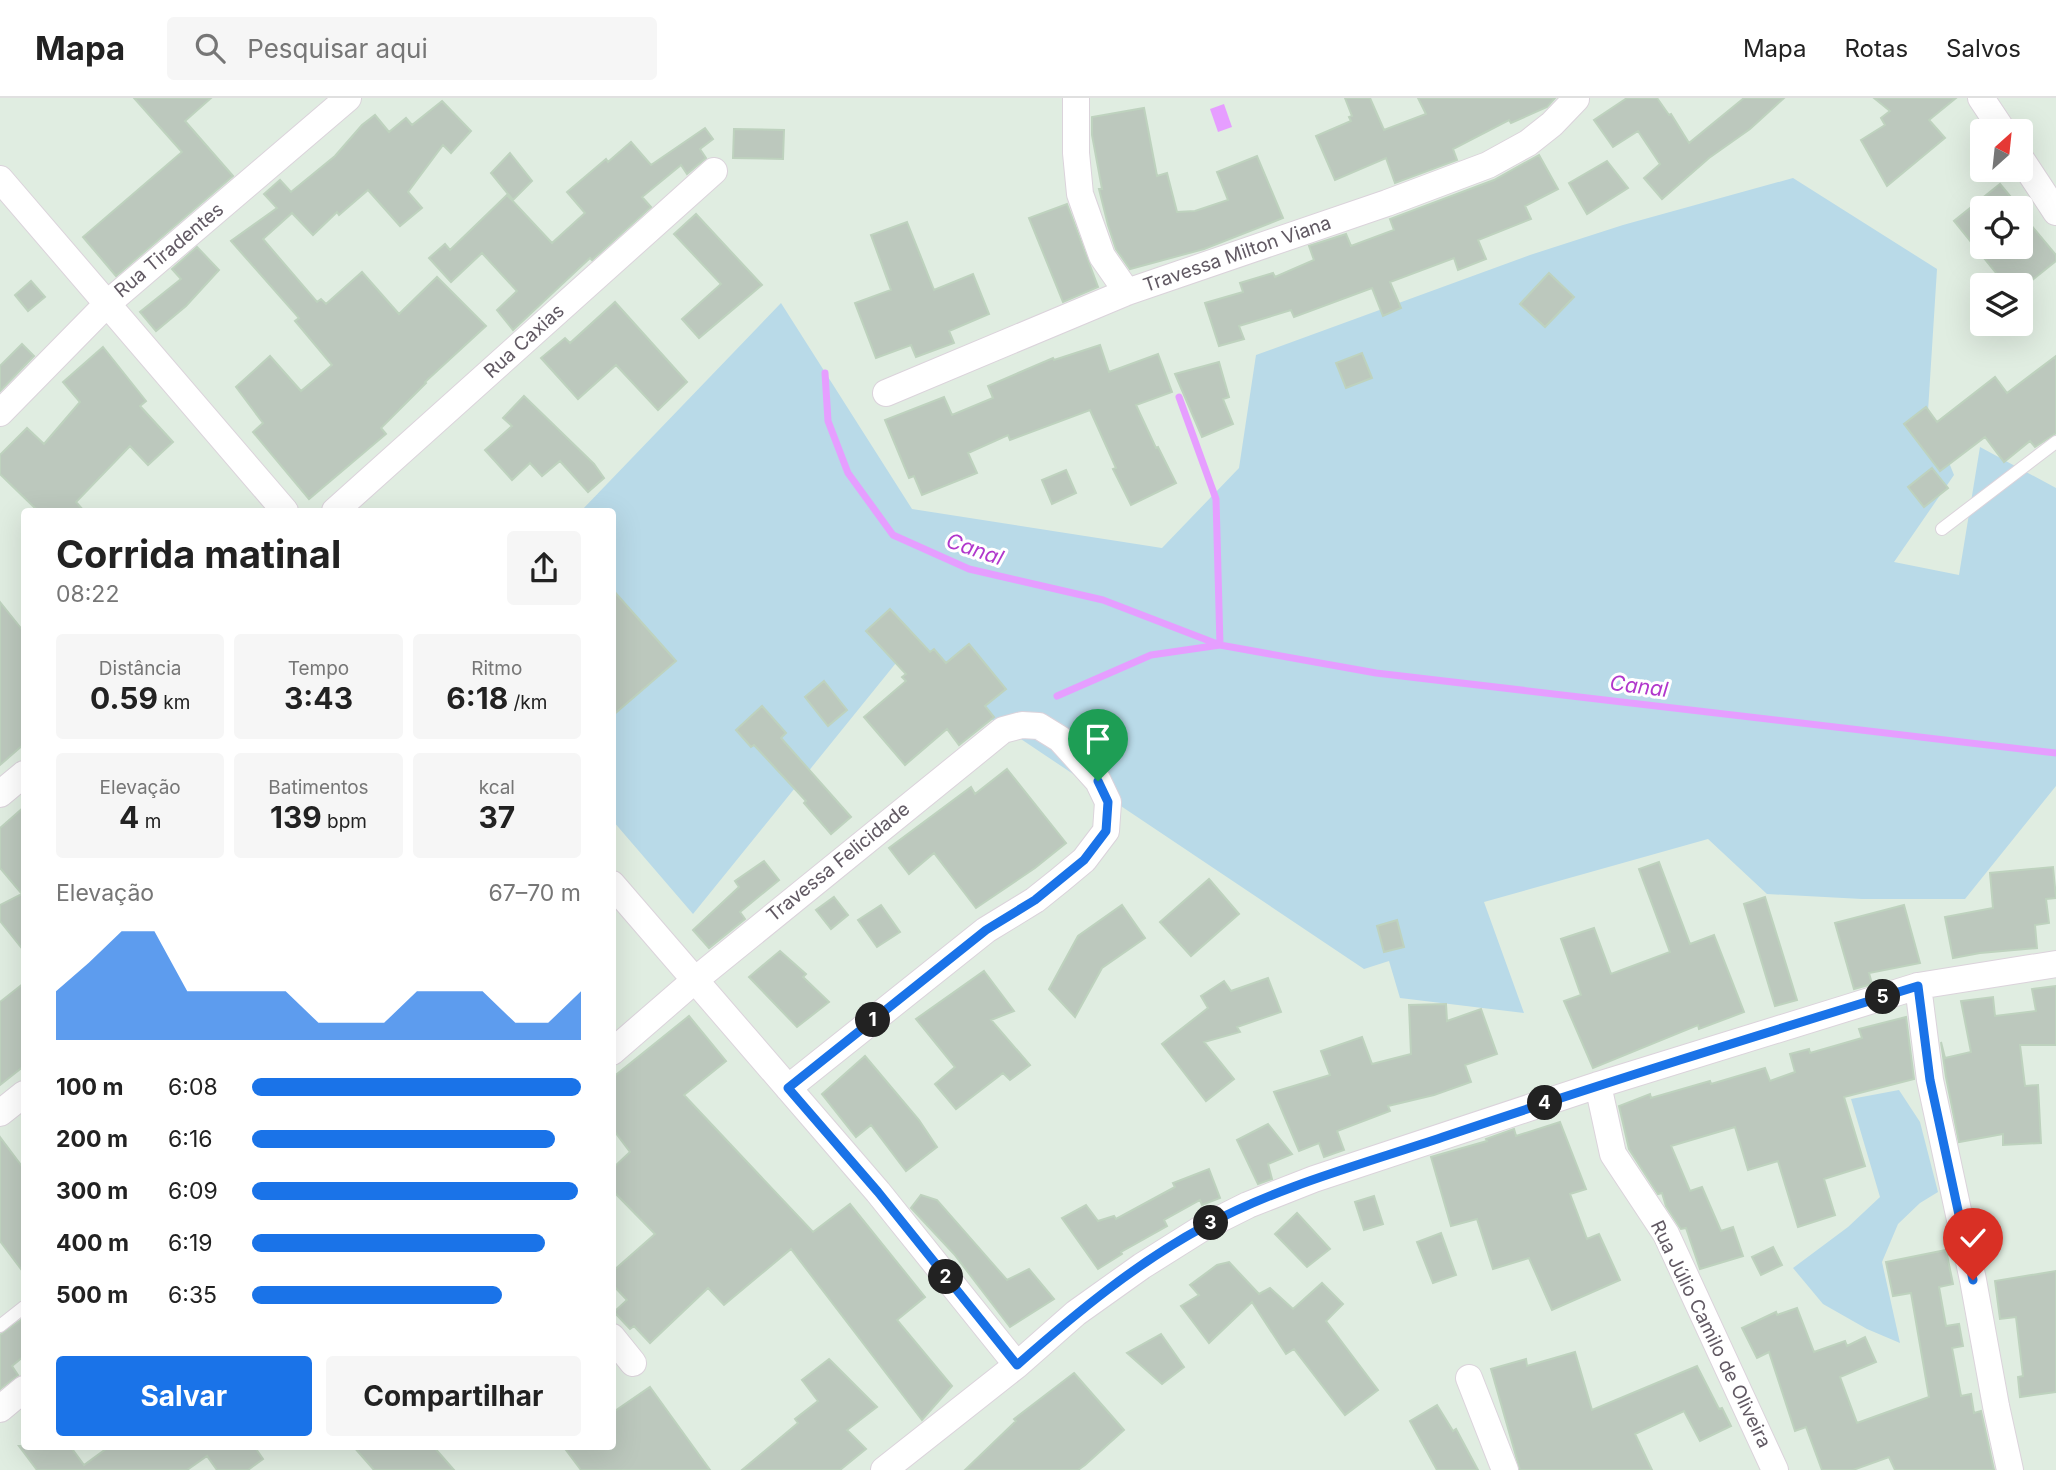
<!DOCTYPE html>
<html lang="pt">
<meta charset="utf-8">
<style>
body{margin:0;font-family:Inter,sans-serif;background:#f6f6f6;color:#222;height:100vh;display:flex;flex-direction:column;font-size:26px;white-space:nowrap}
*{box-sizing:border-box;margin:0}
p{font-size:23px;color:#767676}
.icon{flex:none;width:38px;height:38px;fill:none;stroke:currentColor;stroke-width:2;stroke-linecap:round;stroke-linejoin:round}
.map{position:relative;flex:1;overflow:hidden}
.sheet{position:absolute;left:21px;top:410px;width:595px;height:942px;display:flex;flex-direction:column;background:#fff;border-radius:7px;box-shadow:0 7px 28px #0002}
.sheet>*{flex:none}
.needle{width:46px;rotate:27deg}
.fabs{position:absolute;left:1970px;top:21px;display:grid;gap:14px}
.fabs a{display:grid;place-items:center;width:63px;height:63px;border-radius:7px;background:#fff;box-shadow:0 7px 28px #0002;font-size:35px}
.pin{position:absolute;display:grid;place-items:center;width:60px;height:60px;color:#fff;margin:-72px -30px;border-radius:50% 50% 50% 0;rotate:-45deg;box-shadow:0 0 7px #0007}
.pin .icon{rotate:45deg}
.km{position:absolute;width:35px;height:35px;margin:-18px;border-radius:50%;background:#222;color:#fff;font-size:19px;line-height:35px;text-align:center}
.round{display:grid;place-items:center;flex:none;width:74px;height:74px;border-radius:7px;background:#f6f6f6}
.headline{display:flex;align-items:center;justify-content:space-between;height:119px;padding:0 35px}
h1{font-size:38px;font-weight:700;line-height:52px}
.stats{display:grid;grid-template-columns:repeat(3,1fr);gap:10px;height:119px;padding:7px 35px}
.stats div{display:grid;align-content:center;border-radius:7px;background:#f6f6f6;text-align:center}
.stats b{font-size:30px;font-weight:700}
.stats small{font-size:19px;font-weight:400}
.stats p{font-size:19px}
.chart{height:196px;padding:14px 35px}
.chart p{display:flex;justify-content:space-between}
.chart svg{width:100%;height:126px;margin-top:7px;fill:#1a73e8;opacity:.7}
.button{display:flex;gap:14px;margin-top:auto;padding:14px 35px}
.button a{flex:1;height:80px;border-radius:7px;background:#1a73e8;color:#fff;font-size:28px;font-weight:700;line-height:80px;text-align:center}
.button a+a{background:#f6f6f6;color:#222}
ul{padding:0 35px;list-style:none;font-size:23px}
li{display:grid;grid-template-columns:112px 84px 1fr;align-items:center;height:52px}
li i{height:18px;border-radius:9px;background:#1a73e8}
header{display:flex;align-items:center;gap:42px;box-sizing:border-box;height:98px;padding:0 35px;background:#fff;border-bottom:2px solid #e0e0e0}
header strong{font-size:33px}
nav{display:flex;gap:38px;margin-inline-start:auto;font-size:24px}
.search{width:490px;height:63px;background:#f6f6f6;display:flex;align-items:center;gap:18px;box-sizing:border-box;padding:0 24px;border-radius:7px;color:#767676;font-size:26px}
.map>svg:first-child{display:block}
.green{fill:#b9dae8}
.water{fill:#e69eff}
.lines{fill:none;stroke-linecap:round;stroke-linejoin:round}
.stream{stroke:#e69eff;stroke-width:7}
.building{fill:#bcc8bd;stroke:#bed2be;stroke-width:2}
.service-casing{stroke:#dbd3db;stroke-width:14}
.minor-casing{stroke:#dbd3db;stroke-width:28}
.service{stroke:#fff;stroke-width:12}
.minor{stroke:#fff;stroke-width:26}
.route-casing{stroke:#fff;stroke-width:14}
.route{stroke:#1a73e8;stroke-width:9}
.labels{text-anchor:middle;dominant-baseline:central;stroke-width:6;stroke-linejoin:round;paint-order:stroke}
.street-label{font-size:19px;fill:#615963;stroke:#fff}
.water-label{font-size:21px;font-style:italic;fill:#b137cc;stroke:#fff}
</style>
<header>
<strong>Mapa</strong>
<div class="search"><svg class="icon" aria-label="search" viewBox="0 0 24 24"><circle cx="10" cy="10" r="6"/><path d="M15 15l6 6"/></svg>Pesquisar aqui</div>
<nav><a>Mapa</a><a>Rotas</a><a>Salvos</a></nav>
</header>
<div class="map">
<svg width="2056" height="1372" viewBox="0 0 2056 1372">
<rect width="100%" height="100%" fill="#e0ede1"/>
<!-- green -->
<path class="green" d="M1793,80L1937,171L1928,313L1954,377L1894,464L1959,477L1980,349L2056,390V688L1965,801H1862L1767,796L1708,741L1484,804L1524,915L1400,900L1389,863L1364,871L900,560L693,816L613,723L612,413H581L781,205L912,411L1162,450L1239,370L1256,257L1530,157L1623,127Z
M1899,992L1920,1024L1938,1094L1920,1105L1898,1126L1882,1164L1900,1245L1867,1231L1823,1206L1793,1170L1848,1129L1880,1099L1851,1001Z"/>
<!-- water -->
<path class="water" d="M1224,6L1232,29L1218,34L1210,11Z"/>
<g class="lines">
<!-- stream -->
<path class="stream" d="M825,275L828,323L848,375L893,437L969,471L1103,502L1220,547L1376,575L2056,655
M1057,598L1151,557L1220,547L1216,401L1179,299"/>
</g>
<!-- building -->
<path class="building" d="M134,0H211L185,23L233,78L116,178L83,139L182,54Z
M1345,0H1370L1384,32L1426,16L1418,0H1555L1547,9L1511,25L1509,22L1453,51L1457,62L1395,85L1386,60L1335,82L1316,38L1351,23L1349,19L1352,18Z
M1627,0H1657L1669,17L1671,16L1689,45L1744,0H1784L1750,31L1709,60L1662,101L1644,80L1660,66L1638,33L1613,49L1594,22Z
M1874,0H1956L1929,22L1945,40L1887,88L1861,42L1885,27L1881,20L1890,13Z
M442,3L471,33L451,55L443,47L408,94L422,110L400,128L368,92L339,117L337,114L313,137L292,115L263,141L317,204L321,201L326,206L362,174L399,216L437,179L486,228L425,284L426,285L381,330L386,336L309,401L253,334L263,325L236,289L270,258L301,293L332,267L295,223L299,220L231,143L277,110L264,96L280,82L291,94L335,58L362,27L375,17L389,34L406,20L412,27Z
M1144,10L1157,78L1167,75L1177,114L1195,113L1228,102L1217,74L1257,58L1283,120L1204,151L1130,171L1116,151L1108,127L1099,91H1102L1092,37V19Z
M705,30L713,41L700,51L706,60L687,76L681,67L642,99L651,109L592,162L590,160L513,232L497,212L517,193L482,155L451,184L429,160L445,146L450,152L507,97L552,145L585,115L567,94L606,61L608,64L631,44L651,67Z
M734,31L784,32L783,61L733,60Z
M510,55L532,83L513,102L491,75Z
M1539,57L1558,91L1525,108L1531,121L1478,142L1486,161L1458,172L1454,160L1390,184L1401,210L1383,218L1372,190L1294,219L1291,212L1239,228L1244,241L1219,248L1205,205L1243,194L1240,185L1273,175L1275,179L1314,162L1309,148L1346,136L1351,148L1394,132L1390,121L1494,82Z
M1607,63L1628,90L1587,116L1569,85Z
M2000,86L2020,110H1983V149H2021V115L2056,157V163L2026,187H1982L1997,176L1954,123Z
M1067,106L1098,189L1063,204L1029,120Z
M696,116L762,187L699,240L682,221L721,186L674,136Z
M907,124L934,192L973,176L989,216L949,233L954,245L916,259L911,247L876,260L855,205L891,192L871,137Z
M197,149L219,172L186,208L156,233L140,214L181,181L172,171Z
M1549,175L1574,199L1545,229L1520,206Z
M31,183L45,199L28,213L15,197Z
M615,204L687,284L658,312L616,267L578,301L541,260L565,240L570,245Z
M22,246L34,258L0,293V268Z
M1100,247L1109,274L1158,256L1172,294L1136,307L1156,350L1158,349L1176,385L1131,407L1113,371L1116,370L1090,312L1010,342L1008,337L968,355L977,375L922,397L914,378L909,380L885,322L944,299L952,317L993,300L988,288L1053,260L1054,262Z
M103,249L146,303L140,308L173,344L148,367L130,348L76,404L84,413H38L0,376V357L27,330L44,346L80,304L63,284Z
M1362,255L1372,280L1346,290L1336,265Z
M2056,258V335L2035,349L2030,343L2004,364L1985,339L1940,373L1904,326L1926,309L1937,324L1995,279L2007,295Z
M1219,264L1229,299L1223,301L1233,326L1202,339L1175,276Z
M524,298L594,366L604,380L588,394L560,363L542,378L530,365L512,382L485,352L512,328L503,320Z
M1932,370L1948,390L1924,409L1908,389Z
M1066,372L1076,395L1052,406L1042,382Z
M612,491L676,563L612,618Z
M0,504L24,534V646L0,667Z
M890,511L930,554L934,551L946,565L969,546L1006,591L985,608L994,619L959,647L947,631L905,667L864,619L906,583L902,579L906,576L866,533Z
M824,583L847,612L828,628L805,599Z
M762,608L786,635L781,640L851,719L831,736L804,705L806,703L754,647L751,649L736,632Z
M1007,671L1066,745L1035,770L976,810L934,755L909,776L889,750L971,689L975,696Z
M24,709V853L0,823V807L22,796L0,770V730Z
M764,763L779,782L740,814L745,821L709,850L693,832L739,789L735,783Z
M1659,764L1690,846L1714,837L1744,914L1699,931L1698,927L1593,970L1564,903L1581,897L1561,841L1594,830L1611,876L1670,854L1639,771Z
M2053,769L2056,800L2046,801L2049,825L2035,827L2037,850L1980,855L1953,860L1945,819L1993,810L1990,775Z
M1209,781L1239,816L1191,858L1160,824Z
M834,799L848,817L831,831L816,812Z
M1765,799L1797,902L1775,908L1744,806Z
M881,807L900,834L877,849L858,822Z
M1122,807L1145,840L1102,870L1075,919L1049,891L1078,838Z
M1904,807L1920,865L1869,875L1872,886L1854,891L1835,825Z
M1397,822L1404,849L1384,854L1377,828Z
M780,853L806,876L803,879L829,904L797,929L749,879Z
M984,873L1014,913L991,922L1030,967L1010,982L1003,975L956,1011L935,986L955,969L916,921Z
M1268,880L1281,914L1237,929L1240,934L1204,944L1234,981L1206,1003L1162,946L1208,910L1201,898L1224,883L1231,893Z
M24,885V968L0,987V904Z
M2056,888V947H2020L2025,988L2038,987L2041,1045L2003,1047V1036L1959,1044L1946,979L1941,944L1945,960L1971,954L1961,903L1993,899L1995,918L2036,913L2032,891Z
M1446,906L1447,923L1481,911L1497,956L1465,967L1471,984L1434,997L1388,1008L1390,1013L1337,1033L1344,1052L1324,1059L1319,1045L1299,1053L1274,994L1330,977L1321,953L1362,939L1372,966L1411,956L1409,907Z
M689,918L726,963L684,997L813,1134L850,1106L925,1199L897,1222L952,1288L922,1322L791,1151L724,1207L708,1190L650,1245L634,1228L630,1231L614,1214L627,1202L612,1186V1174L655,1136L612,1092V1071L630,1054L612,1030V980Z
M1906,919L1914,981L1844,999L1865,1068L1824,1081L1835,1117L1798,1129L1778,1063L1748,1072L1735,1029L1671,1048L1690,1093L1702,1089L1721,1133L1733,1129L1743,1158L1700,1171L1686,1130L1681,1131L1666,1108L1662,1095L1658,1096L1629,1051L1619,1008L1650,996L1651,1000L1710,983L1711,986L1765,970L1770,983L1795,974L1790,956L1809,951L1810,955L1862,940L1859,931Z
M865,958L919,1022L937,1049L906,1073L871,1027L856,1039L822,996Z
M1560,1024L1586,1091L1570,1096L1587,1141L1599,1136L1620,1182L1552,1212L1529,1160L1493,1171L1477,1121L1451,1128L1431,1059L1487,1043L1486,1041L1514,1031L1516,1038Z
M1268,1026L1292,1056L1268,1066L1272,1081L1258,1086L1237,1042Z
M0,1039L24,1071V1175L0,1143Z
M1209,1071L1220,1100L1202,1107L1200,1102L1164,1122L1167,1128L1121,1154L1122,1156L1098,1171L1062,1120L1086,1107L1098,1123L1114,1118L1116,1121L1175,1089L1173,1085Z
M921,1097L937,1102L1007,1182L1029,1171L1054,1201L1010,1229L954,1156L911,1110Z
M1374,1098L1383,1126L1364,1132L1355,1104Z
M1297,1115L1330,1151L1307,1169L1275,1136Z
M1441,1135L1456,1177L1433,1185L1417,1144Z
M1773,1149L1782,1167L1761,1177L1752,1159Z
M1946,1152L1953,1186L1939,1189L1946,1228L1959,1226L1963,1248L1952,1250L1961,1298L1971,1296L1974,1315L1981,1313L1994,1372H1895L1889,1359L1853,1372H1822L1806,1329L1795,1333L1769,1254L1757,1260L1742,1230L1776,1214L1777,1217L1797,1210L1814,1254L1845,1243L1847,1248L1865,1239L1876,1264L1840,1279L1857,1325L1929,1299L1911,1195L1893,1198L1886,1164Z
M1229,1164L1259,1196L1270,1190L1293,1211L1322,1185L1343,1206L1326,1223L1378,1292L1345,1317L1294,1251L1286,1256L1252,1204L1209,1245L1181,1208L1199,1197L1190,1187L1217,1167Z
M2056,1173V1294L2020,1299L2018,1279L2023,1278L2016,1219L2000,1221L1995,1183Z
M24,1220V1258L12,1268L18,1277L0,1291V1237Z
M1161,1236L1184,1269L1162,1286L1127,1255Z
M1575,1254L1592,1312L1697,1268L1719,1311L1722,1310L1731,1328L1700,1343L1684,1313L1635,1336L1652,1372H1520L1491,1271L1526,1261L1527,1268Z
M829,1261L877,1309L847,1332L866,1351L840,1372H742L798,1325L795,1321L818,1303L802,1282Z
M1074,1275L1124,1332L1085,1367L1078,1372H965L1016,1323L1014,1321Z
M650,1289L710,1372H581L563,1348H612V1315Z
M1437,1307L1453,1333L1456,1331L1478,1372H1437L1410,1323Z
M19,1348H70L84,1367L110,1348H254L263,1361L248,1372H217L207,1358L187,1372H37Z
M353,1348H433L454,1372H374Z"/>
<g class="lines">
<defs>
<path id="service" d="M1942,431L2056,344
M0,1228L24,1209"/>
<path id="minor" d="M1076,0V55L1080,96L1102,158L1127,194
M1981,0L2003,33
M2021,61L2056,114
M0,81L285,413
M886,295L1127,194L1387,105L1488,67L1528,45L1552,26L1576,1
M0,315L108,205L348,0
M335,413L714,73
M0,696L24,676
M612,786L878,1094L1017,1267
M1918,888L1930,982L1973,1182L1996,1308L2010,1372
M612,954L695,882L1003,632L1022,627L1039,628L1060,641L1098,683L1108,704L1106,733L1084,762L1060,782L1035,802L986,832L788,990
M1598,987L1613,1056L1666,1136L1775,1372
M0,1015L24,996
M612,1239L633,1265
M1469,1280L1505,1372
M0,1311L24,1291
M884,1372L1017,1267L1076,1215L1142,1168L1204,1129L1248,1107L1314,1081L1598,987L1918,888L2056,866"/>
</defs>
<!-- service casing -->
<use href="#service" class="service-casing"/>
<!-- minor casing -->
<use href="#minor" class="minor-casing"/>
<!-- service -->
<use href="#service" class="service"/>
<!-- minor -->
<use href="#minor" class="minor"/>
</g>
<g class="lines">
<defs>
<path id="route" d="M1098,683L1108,704L1106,733L1084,762L1035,802L986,832L788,990L878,1094L1017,1267C1075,1216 1136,1165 1205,1128C1279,1088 1363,1066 1443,1039C1600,986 1759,937 1918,888L1930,982L1973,1182"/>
</defs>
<!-- route casing -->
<use href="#route" class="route-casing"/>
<!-- route -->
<use href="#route" class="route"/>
</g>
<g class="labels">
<!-- street labels -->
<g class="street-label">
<text transform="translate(169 152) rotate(-40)">Rua Tiradentes</text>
<text transform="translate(1237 156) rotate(-19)">Travessa Milton Viana</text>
<text transform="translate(524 243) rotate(-42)">Rua Caxias</text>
<text transform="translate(838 764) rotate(-39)">Travessa Felicidade</text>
<text transform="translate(1711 1236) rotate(64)">Rua Júlio Camilo de Oliveira</text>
</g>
<!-- water labels -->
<g class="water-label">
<text transform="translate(975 451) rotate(19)">Canal</text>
<text transform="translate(1639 588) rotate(7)">Canal</text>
</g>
</g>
</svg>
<div class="fabs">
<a><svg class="needle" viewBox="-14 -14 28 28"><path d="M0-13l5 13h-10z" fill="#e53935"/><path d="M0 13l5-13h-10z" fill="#767676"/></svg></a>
<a><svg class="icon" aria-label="locate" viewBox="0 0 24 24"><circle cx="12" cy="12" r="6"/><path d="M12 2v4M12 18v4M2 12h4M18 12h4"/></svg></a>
<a><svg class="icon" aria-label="layers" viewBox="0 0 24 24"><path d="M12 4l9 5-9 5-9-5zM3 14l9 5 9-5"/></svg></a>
</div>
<div class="pin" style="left:1098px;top:683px;background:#1e9e55"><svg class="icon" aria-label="arrive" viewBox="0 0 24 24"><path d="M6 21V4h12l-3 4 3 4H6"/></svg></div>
<div class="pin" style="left:1973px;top:1182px;background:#d93025"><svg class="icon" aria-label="check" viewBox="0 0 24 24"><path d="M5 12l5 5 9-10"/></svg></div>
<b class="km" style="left:873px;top:922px">1</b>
<b class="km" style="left:946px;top:1179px">2</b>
<b class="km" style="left:1211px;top:1125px">3</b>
<b class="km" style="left:1545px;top:1005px">4</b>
<b class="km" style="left:1883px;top:899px">5</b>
<section class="sheet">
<div class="headline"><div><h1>Corrida matinal</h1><p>08:22</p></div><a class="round"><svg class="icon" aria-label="share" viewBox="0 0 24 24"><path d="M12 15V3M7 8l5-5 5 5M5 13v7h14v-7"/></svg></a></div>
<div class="stats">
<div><p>Distância</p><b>0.59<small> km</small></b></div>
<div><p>Tempo</p><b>3:43</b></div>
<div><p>Ritmo</p><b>6:18<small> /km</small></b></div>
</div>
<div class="stats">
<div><p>Elevação</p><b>4<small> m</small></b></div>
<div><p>Batimentos</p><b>139<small> bpm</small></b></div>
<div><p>kcal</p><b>37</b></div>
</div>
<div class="chart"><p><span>Elevação</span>67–70 m</p>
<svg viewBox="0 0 160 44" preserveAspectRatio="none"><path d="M0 44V27L10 17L20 6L30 6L40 27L50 27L60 27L70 27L80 38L90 38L100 38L110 27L120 27L130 27L140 38L150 38L160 27V44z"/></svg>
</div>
<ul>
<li><b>100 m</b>6:08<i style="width:100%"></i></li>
<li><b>200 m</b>6:16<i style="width:92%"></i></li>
<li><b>300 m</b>6:09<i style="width:99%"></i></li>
<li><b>400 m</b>6:19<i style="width:89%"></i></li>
<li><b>500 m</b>6:35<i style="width:76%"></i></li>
</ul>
<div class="button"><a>Salvar</a><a>Compartilhar</a></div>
</section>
</div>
